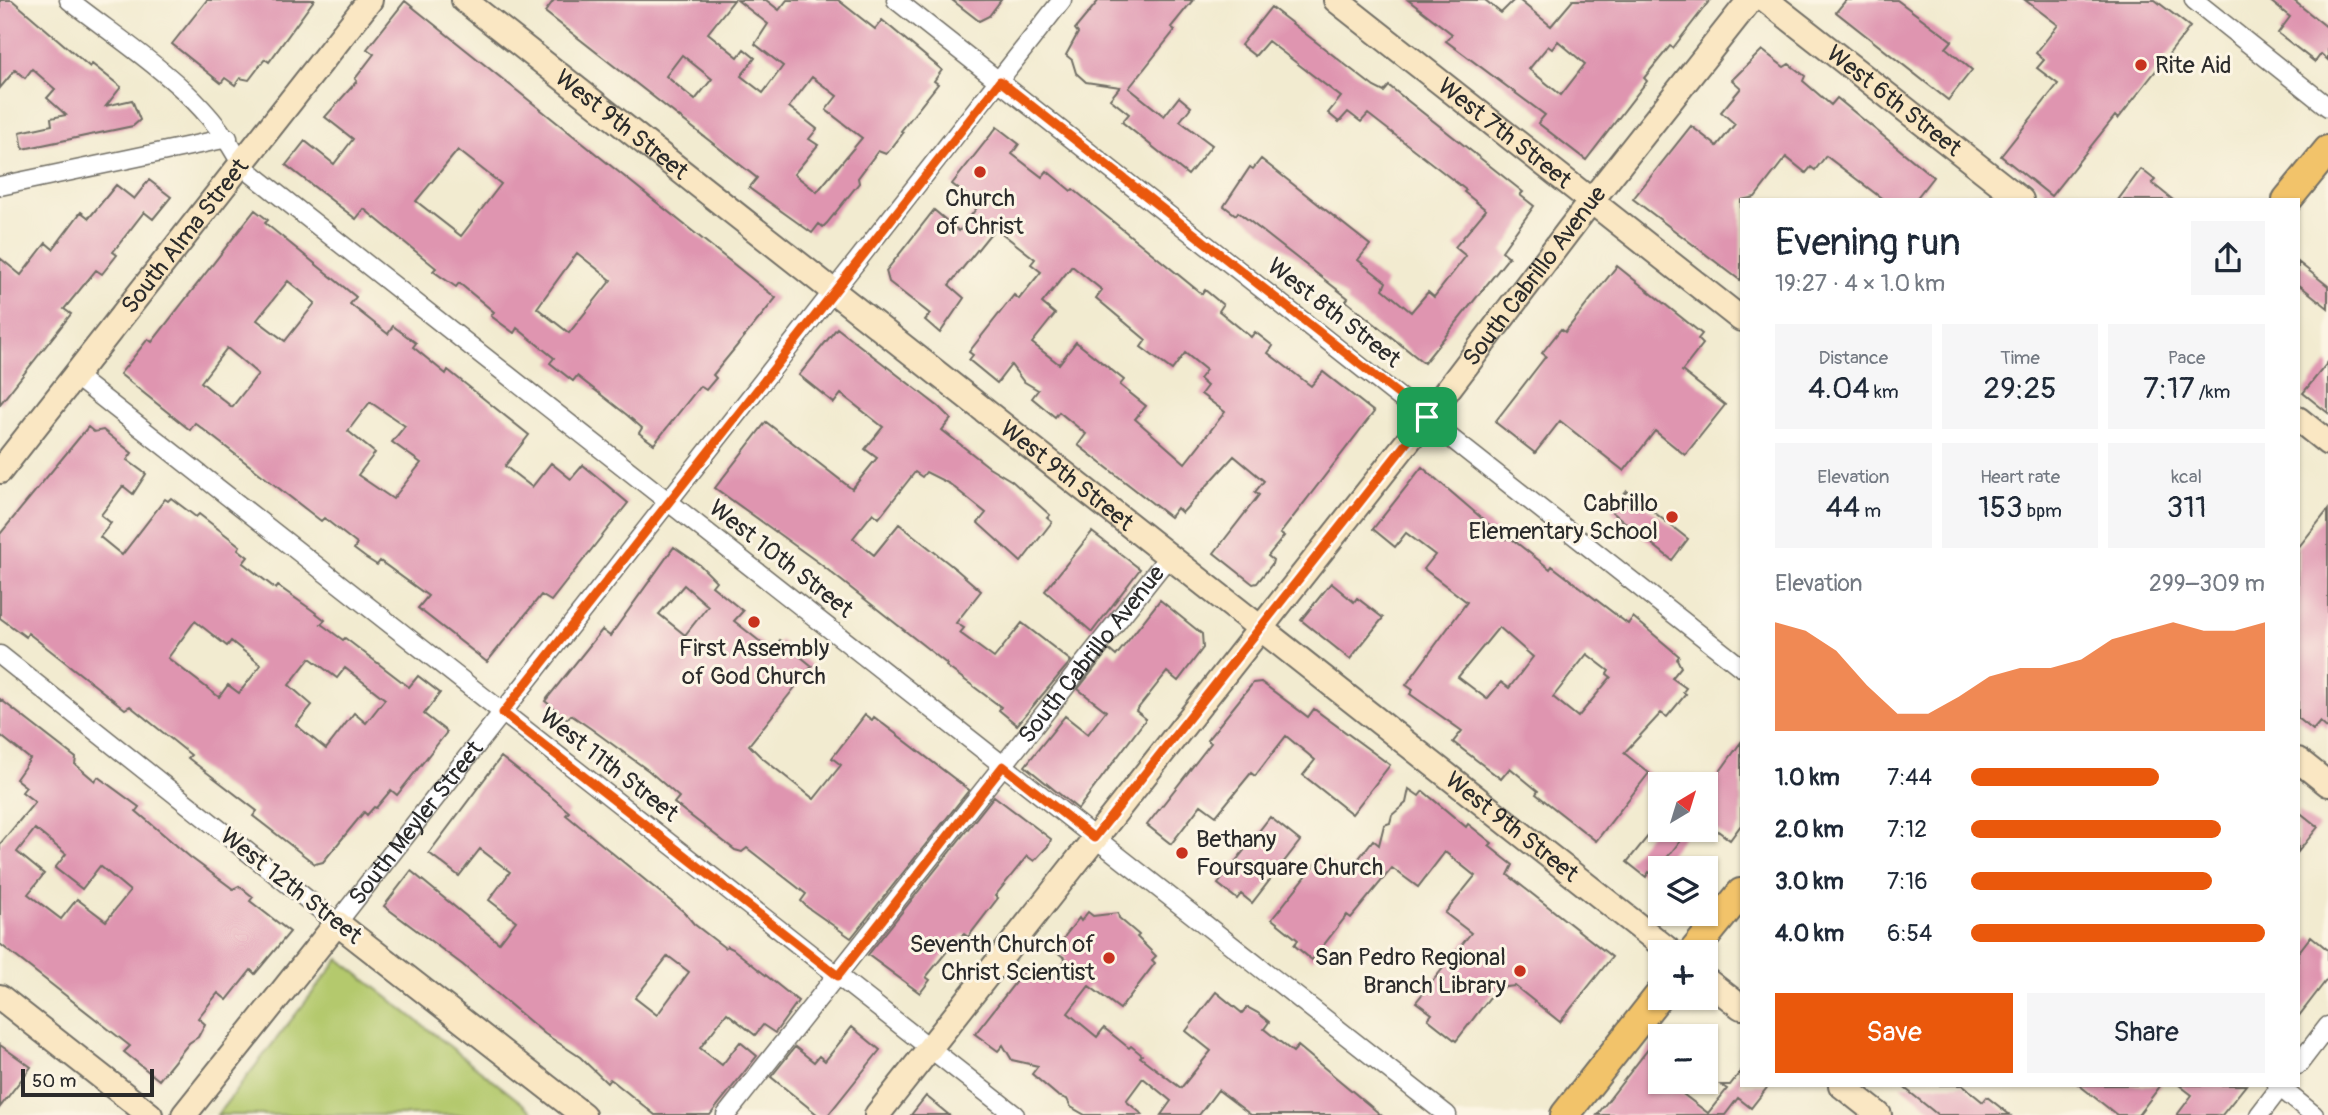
<!DOCTYPE html>
<meta charset="utf-8">
<style>
body{margin:0;font-family:Pangolin,sans-serif;background:#f6f6f7;color:#1f2937;height:100vh;display:flex;flex-direction:column;font-size:26px;white-space:nowrap}
*{box-sizing:border-box;margin:0}
p{font-size:23px;color:#747a83}
.icon{flex:none;width:38px;height:38px;fill:none;stroke:currentColor;stroke-width:2;stroke-linecap:round;stroke-linejoin:round}
.map{position:relative;flex:1;overflow:hidden}
.side{position:absolute;left:1740px;top:198px;width:560px;height:889px;display:flex;flex-direction:column;background:#fff;border-radius:0px;box-shadow:0 2px 5px #0004}
.side>*{flex:none}
.needle{width:46px;rotate:38deg}
.fabs{position:absolute;left:1648px;top:772px;display:grid;gap:14px}
.fabs a{display:grid;place-items:center;width:70px;height:70px;border-radius:0px;background:#fff;box-shadow:0 2px 5px #0004;font-size:35px}
.scale{position:absolute;left:21px;bottom:18px;width:133px;box-sizing:border-box;padding-left:7px;border:4px solid #2b2b2b;border-top:0;font-size:19px;line-height:24px;white-space:nowrap;color:#2b2b2b;-webkit-text-stroke:5px #fcf5e5;paint-order:stroke}
.pin{position:absolute;display:grid;place-items:center;width:60px;height:60px;color:#fff;margin:-30px;border-radius:14px;box-shadow:0 4px 10px #0006}
.round{display:grid;place-items:center;flex:none;width:74px;height:74px;border-radius:0px;background:#f6f6f7}
.overview{display:flex;align-items:center;justify-content:space-between;height:119px;padding:0 35px}
h1{font-size:38px;font-weight:600;line-height:52px}
.stats{display:grid;grid-template-columns:repeat(3,1fr);gap:10px;height:119px;padding:7px 35px}
.stats div{display:grid;align-content:center;border-radius:0px;background:#f6f6f7;text-align:center}
.stats b{font-size:30px;font-weight:600}
.stats small{font-size:19px;font-weight:400}
.stats p{font-size:19px}
.chart{height:196px;padding:14px 35px}
.chart p{display:flex;justify-content:space-between}
.chart svg{width:100%;height:126px;margin-top:7px;fill:#ea580c;opacity:.7}
.cta{display:flex;gap:14px;margin-top:auto;padding:14px 35px}
.cta a{flex:1;height:80px;border-radius:0px;background:#ea580c;color:#fff;font-size:28px;font-weight:600;line-height:80px;text-align:center}
.cta a+a{background:#f6f6f7;color:#1f2937}
ul{padding:0 35px;list-style:none;font-size:23px}
li{display:grid;grid-template-columns:112px 84px 1fr;align-items:center;height:52px}
li i{height:18px;border-radius:9px;background:#ea580c}
.map>svg:first-child{display:block}
.green{fill:#b4c96d;stroke:#707a4c;stroke-width:2}
.building{fill:#df95b0;fill-rule:evenodd}
.lines{fill:none;stroke-linecap:round;stroke-linejoin:round}
.street-casing{stroke:#716e65;stroke-width:21}
.secondary-casing{stroke:#716e65;stroke-width:28}
.primary-casing{stroke:#716e65;stroke-width:32}
.street{stroke:#fff;stroke-width:18}
.secondary{stroke:#fae7c3;stroke-width:24}
.primary{stroke:#f2c36a;stroke-width:28}
.route-casing{stroke:#fff;stroke-width:14}
.route{stroke:#ea580c;stroke-width:9}
.poi-dot{fill:#c8321e;stroke:#fcf5e5;stroke-width:2.5}
.labels{text-anchor:middle;dominant-baseline:central;stroke-width:6;stroke-linejoin:round;paint-order:stroke}
.poi-label{font-size:24px;fill:#2b2b2b;stroke:#fcf5e5;text-anchor:end}
.street-label{font-size:24px;fill:#2b2b2b;stroke:#fcf5e5}
</style>
<div class="map">
<svg width="2328" height="1115" viewBox="0 0 2328 1115">
<rect width="100%" height="100%" fill="#fcf5e5"/>
<filter id="ink" filterUnits="userSpaceOnUse"><feTurbulence type="fractalNoise" baseFrequency=".0143" numOctaves="2"/><feDisplacementMap in="SourceGraphic" scale="14" xChannelSelector="R" yChannelSelector="G"/><feConvolveMatrix kernelMatrix="1 2 1 2 8 2 1 2 1" color-interpolation-filters="sRGB"/></filter>
<filter id="wash" filterUnits="userSpaceOnUse"><feTurbulence type="fractalNoise" baseFrequency=".00686" numOctaves="4" result="noise"/><feDisplacementMap in="SourceGraphic" scale="28" xChannelSelector="R" yChannelSelector="G"/><feGaussianBlur stdDeviation="1.57" result="paint"/><feColorMatrix in="noise" values="0 0 0 0 0 0 0 0 0 0 0 0 0 0 0 0 0 1.4 0 .05"/><feComposite in="paint" operator="in"/></filter>
<g filter="url(#wash)">
<rect width="100%" height="100%" fill="#f2ebd0"/>
<!-- green -->
<path class="green" d="M339,959L537,1115H217Z"/>
<g id="blocks">
<!-- building -->
<path class="building" d="M0,0H12L90,67L92,64L121,87L106,106L132,100L140,120L133,126L23,149L20,132L52,125L51,118L66,115L47,98L55,89L32,69L25,78L15,70L0,88Z
M207,0H314L269,62L265,59L249,80L240,78L235,85L225,78L221,83L172,44Z
M554,0H734L708,33L738,57L744,49L755,58L741,76L763,93L783,66L755,44L768,24L737,0H766L779,10L787,0H838L875,29L882,20L942,70L934,81L938,84L901,131L903,133L893,146L886,154L878,151L858,178L859,183L827,223L823,227L819,224L812,233L749,188L757,178L545,12ZM682,55L712,79L695,100L666,76ZM812,77L837,96L826,110L862,138L817,192L794,174L818,145L809,139L817,129L789,107Z
M952,0H1001L989,16L979,21Z
M1099,0H1193L1171,27L1175,30L1129,88L1164,116L1179,97L1191,107L1180,121L1212,145L1188,175L1122,122L1129,114L1110,99L1120,87L1086,82L1076,73L1072,60L1066,55L1078,33L1075,29Z
M1408,0H1485L1501,13L1514,0H1519L1551,26L1573,0H1710L1673,48L1670,46L1644,78L1647,81L1586,160L1538,123L1545,115L1446,41L1452,34ZM1558,41L1585,64L1561,95L1529,69L1548,46L1552,49Z
M1846,0H1897L1952,41L1946,48L1972,70L1948,100L1836,12Z
M2025,0H2155L2190,27L2118,119L2115,116L2051,196L2001,156L2058,84L2037,68L2044,60L2036,53L2058,25Z
M2269,0H2293L2328,28V60L2321,54L2315,62L2278,33L2290,17Z
M405,1L776,298L713,375L716,378L706,390L700,386L654,444L639,433L642,428L627,415L577,376L573,381L550,363L554,358L517,328L514,333L491,316L494,312L459,283L456,287L433,271L436,268L364,209L356,219L286,165L305,141L334,164L353,139L325,117L357,81L355,79L374,54L367,49ZM458,150L501,184L461,236L416,201ZM577,253L611,280L569,333L537,308Z
M1271,7L1374,87L1384,92L1389,86L1523,192L1520,195L1534,206L1502,251L1509,257L1424,363L1346,301L1348,298L1238,212L1236,215L1224,206L1250,167L1253,169L1261,159L1370,245L1358,260L1386,282L1383,289L1411,312L1428,292L1434,297L1466,256L1455,247L1486,210L1464,192L1466,190L1368,114L1361,122L1348,112L1339,122L1328,113L1341,97L1268,41L1255,56L1241,45Z
M1762,50L1784,67L1789,64L1805,76L1803,81L1831,105L1837,98L1933,177L1915,200H1884L1826,156L1815,170L1811,167L1806,173L1786,157L1755,197L1741,200V281L1633,199L1691,126L1717,146L1735,124L1721,112L1741,88L1732,80Z
M997,127L1019,144L1012,154L1042,177L1047,171L1071,191L1073,189L1202,294L1205,290L1223,305L1219,311L1251,337L1255,332L1273,346L1268,353L1311,386L1323,372L1374,412L1280,534L1284,536L1268,556L1273,560L1272,564L1257,583L1253,584L1214,553L1259,495L1255,492L1264,481L1234,456L1182,513L1177,508L1170,517L1078,445L1086,434L1059,412L1055,417L1032,398L1038,390L1023,381L1011,365L997,383L969,360L973,355L969,352L1014,295L1019,299L1041,272L1031,264L1035,259L995,228L949,285L964,298L940,333L925,320L930,314L889,282L886,271L934,210L959,231L979,205L952,184ZM1072,266L1102,290L1096,298L1146,340L1141,347L1172,370L1185,353L1206,370L1199,379L1207,386L1201,394L1225,412L1185,463L1135,419L1146,406L1120,385L1124,380L1076,342L1059,364L1032,343L1055,314L1042,303Z
M2141,169L2155,180L2152,183L2173,200H2118Z
M149,180L171,197L153,219L144,212L113,252L117,255L102,274L96,270L64,309L71,314L0,404V258L21,275L46,243L53,249L81,212L89,218L116,185L134,199Z
M255,210L268,220L265,223L356,297L350,304L388,334L393,326L416,343L413,347L446,374L448,370L529,435L505,466L532,487L551,463L571,479L583,465L628,503L551,601L541,595L487,662L418,608L428,596L380,561L377,565L366,558L354,549L357,544L324,518L321,521L195,423L190,430L120,374L148,339L152,342ZM288,281L315,303L285,341L257,320ZM227,348L258,374L232,407L201,382ZM370,402L405,426L392,442L421,463L393,499L358,475L375,453L348,431Z
M2298,262L2328,286V308L2298,284Z
M1617,266L1702,334L1698,339L1703,344L1682,371L1725,405L1685,455L1655,431L1624,471L1560,421L1535,453L1495,422L1546,356L1542,353L1561,329L1565,332Z
M837,328L939,407L951,419L942,430L989,467L1012,481L1050,515L1047,518L1052,522L1021,562L978,523L986,513L950,484L926,472L922,477L915,472L879,518L873,513L853,538L874,555L899,524L957,570L981,591L956,623L964,628L960,633L994,658L1022,623L1071,661L1017,725L999,710L1001,707L946,666L947,664L819,563L715,488L766,422L852,489L877,458L865,449L883,427L841,394L834,403L799,375Z
M2328,362V413L2303,393Z
M88,427L94,432L103,430L132,453L127,460L146,474L133,494L123,486L101,515L111,523L100,537L122,555L165,499L168,501L171,498L196,517L199,514L240,546L238,549L248,557L243,563L276,589L278,586L312,610L325,620L321,624L343,640L345,638L409,687L418,676L440,693L424,714L447,732L397,795L391,790L376,808L374,807L367,815L364,812L323,862L315,864L253,816L257,811L188,758L191,755L130,706L125,709L28,633L26,637L0,618V534ZM195,621L227,646L231,641L261,665L239,693L228,685L219,697L168,658ZM310,658L337,678L345,668L385,699L366,723L354,713L326,749L296,725L312,705L289,685Z
M1422,467L1506,539L1508,536L1550,569L1552,566L1628,624L1633,617L1679,656L1677,659L1681,667L1672,678L1686,688L1683,692L1686,694L1667,717L1661,713L1624,753L1649,773L1596,841L1536,794L1538,791L1510,768L1501,779L1453,742L1462,731L1410,694L1413,690L1406,685L1467,602L1424,569L1435,555L1406,533L1395,547L1373,529ZM1499,627L1533,657L1509,688L1501,682L1487,699L1458,677ZM1587,654L1609,671L1607,674L1611,677L1578,717L1553,697Z
M1627,491L1688,539L1672,560L1611,511Z
M2328,510V729L2320,722L2313,730L2298,718V548Z
M1092,532L1140,569L1092,632L1045,591Z
M674,547L700,565L716,581L712,586L743,611L734,621L772,651L780,640L812,666L749,745L761,757L814,799L841,765L832,758L865,715L872,720L874,717L969,790L851,938L807,907L801,901L806,894L747,848L742,852L735,850L674,803L679,797L649,771L590,728L571,715L567,719L545,701L602,630L610,636ZM684,585L708,606L685,635L659,614Z
M1331,583L1354,602L1357,598L1383,618L1350,659L1301,620Z
M1160,600L1202,634L1203,648L1178,681L1167,672L1136,711L1146,719L1078,809L1025,766L1065,716L1088,734L1106,711L1078,689L1109,650L1116,656Z
M1261,682L1308,717L1314,709L1390,765L1352,814L1303,775L1315,760L1286,736L1255,776L1251,773L1216,816L1201,805L1171,844L1147,825L1211,743L1207,740L1253,683Z
M0,699L76,758L75,764L95,781L98,777L139,807L136,811L190,857L233,889L239,886L253,897L250,901L290,932L255,974L251,970L227,1000L218,993L198,1018L205,1024L198,1037L189,1043L159,1080L124,1052L130,1046L0,944V844L35,802L22,792L26,787L16,779L30,759L0,735ZM35,829L66,854L55,868L82,889L100,866L130,891L106,921L77,899L61,919L28,894L44,874L17,852Z
M1741,742V825L1730,840L1706,822V791Z
M501,757L548,794L569,812L566,815L684,912L694,924L725,948L727,946L733,949L798,1001L775,1033L763,1025L755,1035L727,1013L700,1048L722,1065L740,1042L757,1056L710,1115H655L613,1081L610,1079L607,1083L580,1057L545,1034L463,965L384,906L411,871L499,943L516,921L489,900L510,872L480,849L459,876L429,853ZM668,956L689,972L657,1015L635,998Z
M1409,789L1419,796L1423,791L1466,827L1468,824L1492,843L1489,846L1513,865L1508,875L1612,957L1560,1022L1515,986L1497,988L1456,1041L1428,1019L1432,1014L1416,1002L1471,933L1445,913L1475,876L1445,852L1418,887L1392,868L1351,918L1347,915L1312,960L1294,945L1298,940L1272,919L1322,856L1346,875L1373,840L1379,845L1384,825L1390,823L1392,815L1406,803Z
M994,796L1051,839L1049,845L1034,861L1027,856L995,896L998,898L968,937L964,934L957,939L926,977L930,980L920,993L868,955Z
M2298,811L2318,827L2298,852Z
M1270,817L1300,841L1252,903L1241,894L1237,899L1218,884Z
M1653,830H1689L1653,875L1649,872L1646,877L1627,862Z
M1088,912L1093,916L1118,913L1119,918L1139,935L1137,937L1156,956L1152,960L1155,963L1120,1009L1089,986L1068,1013L1097,1037L1104,1028L1129,1048L1131,1046L1142,1055L1140,1057L1181,1088L1211,1051L1186,1031L1216,992L1242,1013L1247,1007L1258,1013L1269,1022L1264,1029L1293,1052L1298,1046L1381,1115H1251L1218,1090L1199,1115H1161L1171,1101L1143,1078L1126,1101L1143,1115H1085L1071,1107L1067,1099L1058,1096L1032,1074L1038,1066L1012,1060L1003,1045L998,1051L975,1034L1028,966L1048,982L1066,959L1058,953L1065,936L1079,918L1081,921Z
M2311,936L2328,950V978L2298,1017V953Z
M852,1027L880,1050L828,1115H818L771,1077L795,1047L814,1062L819,1056L825,1061Z
M1653,1043L1661,1049V1082H1667L1708,1113L1727,1089L1721,1085H1730L1741,1071V1085H1769L1751,1108L1738,1098L1725,1115H1597Z
M0,1045L31,1067L0,1107Z
M1901,1085H1962L1983,1102L1987,1097L2010,1115H1938Z
M2079,1085H2161L2138,1115H2117Z
M2179,1085H2246L2222,1115H2177L2192,1095Z
M926,1096L949,1115H911Z"/>
</g>
</g>
<g filter="url(#ink)">
<use href="#blocks" fill-opacity="0" stroke="#716e65" stroke-width="2"/>
<g class="lines">
<defs>
<g id="street">
<path d="M69,0C131,49 206,93 242,166L1447,1115"/>
<path d="M896,0L1741,667"/>
<path d="M2194,0L2328,107"/>
<path d="M0,186L228,138"/>
<path d="M75,376L1015,1115"/>
<path id="s1" d="M0,655L337,923L1062,0"/>
<path d="M2298,1065L2328,1026"/>
<path d="M2277,1085L2314,1115"/>
<path id="s2" d="M726,1115L1169,556"/>
<path d="M2259,1115L2282,1085"/>
</g>
<g id="secondary">
<path id="s3" d="M464,0L1671,952"/>
<path id="s4" d="M1336,0L1741,319"/>
<path id="s5" d="M1766,0L2021,200"/>
<path d="M2298,419L2328,443"/>
<path id="s6" d="M0,471L370,0"/>
<path d="M2298,760L2328,784"/>
<path d="M1706,980L1741,1007"/>
<path d="M0,997L150,1115"/>
<path d="M1841,1085L1879,1115"/>
<path d="M184,1115L337,923L583,1115"/>
<path id="s7" d="M877,1115L1427,417L1591,201L1750,0"/>
</g>
<path id="primary" d="M2287,200L2328,150
M1693,952L1741,893
M1565,1115L1661,993"/>
</defs>
<!-- street casing -->
<use href="#street" class="street-casing"/>
<!-- secondary casing -->
<use href="#secondary" class="secondary-casing"/>
<!-- primary casing -->
<use href="#primary" class="primary-casing"/>
<!-- street -->
<use href="#street" class="street"/>
<!-- secondary -->
<use href="#secondary" class="secondary"/>
<!-- primary -->
<use href="#primary" class="primary"/>
</g>
</g>
<g class="lines" filter="url(#ink)">
<defs>
<path id="route" d="M1000,81L1427,417L1094,838L1003,766L838,976L503,713Z"/>
</defs>
<!-- route casing -->
<use href="#route" class="route-casing"/>
<!-- route -->
<use href="#route" class="route"/>
</g>
<!-- markers -->
<g class="poi-dot">
<circle cx="2141" cy="65" r="7"/>
<circle cx="980" cy="172" r="7"/>
<circle cx="1672" cy="517" r="7"/>
<circle cx="754" cy="622" r="7"/>
<circle cx="1182" cy="853" r="7"/>
<circle cx="1109" cy="958" r="7"/>
<circle cx="1520" cy="971" r="7"/>
</g>
<g class="labels">
<!-- poi labels -->
<g class="poi-label">
<text x="2155" y="65" text-anchor="start">Rite Aid</text>
<text x="980" y="198" text-anchor="middle">Church<tspan x="980" dy="28">of Christ</tspan></text>
<text x="1658" y="503">Cabrillo<tspan x="1658" dy="28">Elementary School</tspan></text>
<text x="754" y="648" text-anchor="middle">First Assembly<tspan x="754" dy="28">of God Church</tspan></text>
<text x="1196" y="839" text-anchor="start">Bethany<tspan x="1196" dy="28">Foursquare Church</tspan></text>
<text x="1095" y="944">Seventh Church of<tspan x="1095" dy="28">Christ Scientist</tspan></text>
<text x="1506" y="957">San Pedro Regional<tspan x="1506" dy="28">Branch Library</tspan></text>
</g>
<!-- street labels -->
<g class="street-label">
<text stroke="none"><textPath href="#s5" startOffset="163">West 6th Street</textPath></text>
<text stroke="none"><textPath href="#s3" startOffset="201">West 9th Street</textPath></text>
<text stroke="none"><textPath href="#s4" startOffset="215">West 7th Street</textPath></text>
<text stroke="none"><textPath href="#s6" startOffset="299">South Alma Street</textPath></text>
<text stroke="none"><textPath href="#s7" startOffset="1066">South Cabrillo Avenue</textPath></text>
<text transform="translate(1334 313) rotate(38)">West 8th Street</text>
<text stroke="none"><textPath href="#s3" startOffset="768">West 9th Street</textPath></text>
<text transform="translate(781 559) rotate(38)">West 10th Street</text>
<text stroke="none"><textPath href="#s2" startOffset="588">South Cabrillo Avenue</textPath></text>
<text transform="translate(609 765) rotate(38)">West 11th Street</text>
<text stroke="none"><textPath href="#s1" startOffset="558">South Meyler Street</textPath></text>
<text stroke="none"><textPath href="#s3" startOffset="1335">West 9th Street</textPath></text>
<text transform="translate(291 886) rotate(38)">West 12th Street</text>
</g>
</g>
</svg>
<div class="fabs">
<a><svg class="needle" viewBox="-14 -14 28 28"><path d="M0-13l5 13h-10z" fill="#e53935"/><path d="M0 13l5-13h-10z" fill="#747a83"/></svg></a>
<a><svg class="icon" aria-label="layers" viewBox="0 0 24 24"><path d="M12 4l9 5-9 5-9-5zM3 14l9 5 9-5"/></svg></a>
<a>+</a>
<a>−</a>
</div>
<div class="scale">50 m</div>
<div class="pin" style="left:1427px;top:417px;background:#1e9e55"><svg class="icon" aria-label="arrive" viewBox="0 0 24 24"><path d="M6 21V4h12l-3 4 3 4H6"/></svg></div>
<section class="side">
<div class="overview"><div><h1>Evening run</h1><p>19:27 · 4 × 1.0 km</p></div><a class="round"><svg class="icon" aria-label="share" viewBox="0 0 24 24"><path d="M12 15V3M7 8l5-5 5 5M5 13v7h14v-7"/></svg></a></div>
<div class="stats">
<div><p>Distance</p><b>4.04<small> km</small></b></div>
<div><p>Time</p><b>29:25</b></div>
<div><p>Pace</p><b>7:17<small> /km</small></b></div>
</div>
<div class="stats">
<div><p>Elevation</p><b>44<small> m</small></b></div>
<div><p>Heart rate</p><b>153<small> bpm</small></b></div>
<div><p>kcal</p><b>311</b></div>
</div>
<div class="chart"><p><span>Elevation</span>299–309 m</p>
<svg viewBox="0 0 160 44" preserveAspectRatio="none"><path d="M0 44V6L10 9L20 16L30 28L40 38L50 38L60 32L70 25L80 22L90 22L100 19L110 12L120 9L130 6L140 9L150 9L160 6V44z"/></svg>
</div>
<ul>
<li><b>1.0 km</b>7:44<i style="width:64%"></i></li>
<li><b>2.0 km</b>7:12<i style="width:85%"></i></li>
<li><b>3.0 km</b>7:16<i style="width:82%"></i></li>
<li><b>4.0 km</b>6:54<i style="width:100%"></i></li>
</ul>
<div class="cta"><a>Save</a><a>Share</a></div>
</section>
</div>
